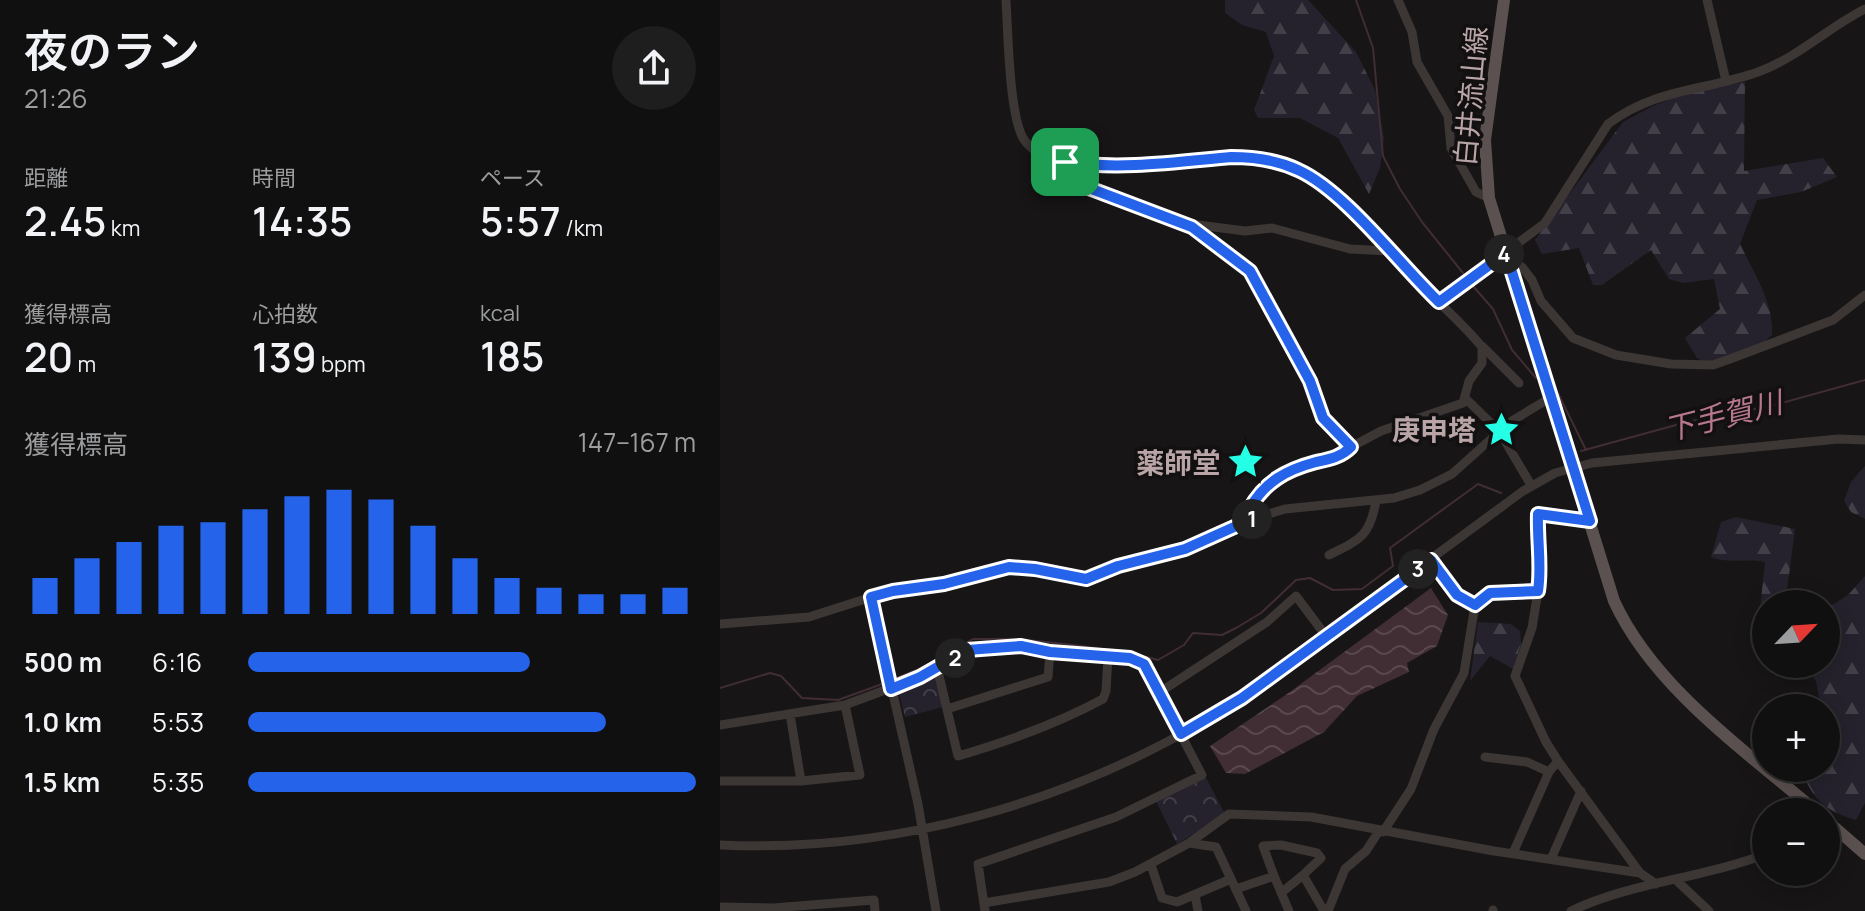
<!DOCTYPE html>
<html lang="ja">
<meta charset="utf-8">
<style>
body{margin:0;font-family:Manrope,"Noto Sans JP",sans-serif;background:#1e1e1e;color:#f1f3f6;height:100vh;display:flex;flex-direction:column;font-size:30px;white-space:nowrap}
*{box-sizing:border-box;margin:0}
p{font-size:26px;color:#9c9d9f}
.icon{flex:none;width:44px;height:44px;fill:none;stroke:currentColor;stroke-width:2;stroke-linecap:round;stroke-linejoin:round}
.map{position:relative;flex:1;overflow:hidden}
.drawer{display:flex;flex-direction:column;background:#111010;width:720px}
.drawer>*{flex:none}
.needle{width:52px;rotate:65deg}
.fabs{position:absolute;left:1032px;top:590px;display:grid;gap:16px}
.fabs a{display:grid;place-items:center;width:88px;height:88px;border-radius:50%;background:#111010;box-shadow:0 4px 20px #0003,0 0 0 2px #303030;font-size:40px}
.pin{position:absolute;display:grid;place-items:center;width:68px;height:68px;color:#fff;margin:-34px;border-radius:16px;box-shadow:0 4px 12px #0006}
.km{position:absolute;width:40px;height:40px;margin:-20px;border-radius:50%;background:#222;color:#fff;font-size:22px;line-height:40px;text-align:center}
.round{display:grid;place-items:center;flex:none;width:84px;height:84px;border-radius:42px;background:#1e1e1e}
.head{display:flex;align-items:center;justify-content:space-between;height:136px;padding:0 24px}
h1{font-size:44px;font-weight:600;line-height:60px}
.stats{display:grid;grid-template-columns:repeat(3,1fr);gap:12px;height:136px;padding:8px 24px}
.stats div{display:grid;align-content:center}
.stats b{font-size:40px;font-weight:600}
.stats small{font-size:22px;font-weight:400}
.stats p{font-size:22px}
.chart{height:224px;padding:16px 24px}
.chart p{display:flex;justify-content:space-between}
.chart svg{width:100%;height:144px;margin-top:8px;stroke:#2563eb;stroke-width:6}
ul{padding:0 24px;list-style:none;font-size:26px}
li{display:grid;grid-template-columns:128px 96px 1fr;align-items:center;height:60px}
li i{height:20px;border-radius:10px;background:#2563eb}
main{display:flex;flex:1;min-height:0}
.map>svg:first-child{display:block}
.forest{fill:url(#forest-firs)}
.park{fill:url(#park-crowns)}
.water{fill:url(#water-waves)}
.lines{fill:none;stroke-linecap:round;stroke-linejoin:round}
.stream{stroke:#412d34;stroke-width:2}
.minor{stroke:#3c3635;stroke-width:9}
.major{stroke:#5c5151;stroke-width:12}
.route-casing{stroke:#fff;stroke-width:16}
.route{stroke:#2563eb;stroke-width:10}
.labels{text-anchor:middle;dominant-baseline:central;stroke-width:7;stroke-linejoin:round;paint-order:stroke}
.street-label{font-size:28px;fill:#b9a5a7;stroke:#121010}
.poi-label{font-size:28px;font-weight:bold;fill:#b9a5a7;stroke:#121010;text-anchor:end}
.water-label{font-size:30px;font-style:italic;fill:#b7788c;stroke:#121010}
</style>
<main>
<section class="drawer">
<div class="head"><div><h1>夜のラン</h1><p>21:26</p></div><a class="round"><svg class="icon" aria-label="share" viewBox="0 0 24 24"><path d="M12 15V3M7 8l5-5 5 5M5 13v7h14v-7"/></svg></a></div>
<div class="stats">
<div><p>距離</p><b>2.45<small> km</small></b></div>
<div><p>時間</p><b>14:35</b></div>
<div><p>ペース</p><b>5:57<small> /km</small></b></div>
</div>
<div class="stats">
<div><p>獲得標高</p><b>20<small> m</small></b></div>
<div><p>心拍数</p><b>139<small> bpm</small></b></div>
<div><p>kcal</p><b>185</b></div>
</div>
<div class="chart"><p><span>獲得標高</span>147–167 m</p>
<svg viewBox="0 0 160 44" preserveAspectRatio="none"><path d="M5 44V33M15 44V27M25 44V22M35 44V17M45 44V16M55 44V12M65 44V8M75 44V6M85 44V9M95 44V17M105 44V27M115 44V33M125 44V36M135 44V38M145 44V38M155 44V36"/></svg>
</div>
<ul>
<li><b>500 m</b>6:16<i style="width:63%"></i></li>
<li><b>1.0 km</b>5:53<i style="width:80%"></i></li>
<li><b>1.5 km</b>5:35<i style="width:100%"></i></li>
</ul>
</section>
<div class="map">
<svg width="1145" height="911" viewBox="0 0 1145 911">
<defs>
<pattern id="forest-firs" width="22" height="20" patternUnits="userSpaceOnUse" patternTransform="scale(2)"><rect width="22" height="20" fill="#25222d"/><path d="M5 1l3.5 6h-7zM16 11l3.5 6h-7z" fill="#433f49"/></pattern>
<pattern id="park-crowns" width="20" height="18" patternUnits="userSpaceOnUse" patternTransform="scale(2)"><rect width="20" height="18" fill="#25222d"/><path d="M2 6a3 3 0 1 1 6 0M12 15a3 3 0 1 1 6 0" fill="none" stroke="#433f49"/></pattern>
<pattern id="water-waves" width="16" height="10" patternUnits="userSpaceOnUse" patternTransform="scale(2)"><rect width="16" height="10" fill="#412d34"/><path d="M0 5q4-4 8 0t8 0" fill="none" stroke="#5a484f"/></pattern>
</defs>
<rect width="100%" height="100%" fill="#171515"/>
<!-- forest -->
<path class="forest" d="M505,0H588L636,52L655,90L664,138L660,168L649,194L618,138L580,118H538L534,110L554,56L546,32L522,25L505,13Z
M1025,82L1024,171L1103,158L1117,177L1081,192L1037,200L1020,244C1034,273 1054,303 1052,335L1032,353L997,368L977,358L965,338L1000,309L994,279L963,283L949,279L931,250L882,285H873L859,248L822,254L815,240L903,122L933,106L964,94Z
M1145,466V519L1131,512L1124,501L1131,482Z
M1016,517L1075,529L1067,590L1092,604H1046V618H1039L1045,562C1026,558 1008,564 991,557L1001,522Z
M1145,576V803L1136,820C1105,811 1094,800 1081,771L1082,768H1106V708H1101L1096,681L1083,665L1106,664V609L1128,595Z
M758,622L791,624L800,631L801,644L793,669L770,656L750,681Z"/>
<!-- park -->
<path class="park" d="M211,674L216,677L223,707L185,717L179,693L182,687Z
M485,776L505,814L457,844L436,801Z"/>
<!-- water -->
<path class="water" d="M711,588L728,615L717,646L687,663L689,672L637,696L604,732L525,774L506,773L490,746L567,694Z"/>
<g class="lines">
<!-- stream -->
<path class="stream" d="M636,0L653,48L663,156L680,189L702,222L743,273
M753,286L773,309L792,350L816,378
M831,379L866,450
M861,451L967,422L1051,406L1145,380
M174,679L199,669L253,639H298L353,645L412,653L438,660L464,645L473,633L502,635L516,628L541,613L576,580L590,578L613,590L642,589L673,566L670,548L758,484L781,493
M0,688L50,673L61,676L82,698L118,700L165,683"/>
<!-- minor -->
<path class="minor" d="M286,0C288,31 289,113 303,138C335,193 500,146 556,162C617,179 659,243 702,286C722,306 744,325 762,347V363L749,381L743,403L661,431L631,447L623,455L560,475L546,485L529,510L532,519
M678,0L692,32L697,62L728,116L731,148L756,192L769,198
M987,0L1006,81
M345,162V173L361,185L472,227L530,271L590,381L603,418L631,447
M472,227L478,225L525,231L552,228L630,249L669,251
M787,258L802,267L812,280L821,301L853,338L896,355L951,364L993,365L1010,359L1113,320L1145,295
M719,302L825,223L888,124C935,88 985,91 1038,72C1077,58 1109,27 1145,9
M762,346L799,383
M745,398L779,431L811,485
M870,521L818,514L821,573L812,628L795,676L826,742L838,761L920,873L936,884
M609,555C640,540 650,536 656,501
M711,560L737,595L755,605
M151,597L198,804L216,911
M0,624L89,617L161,594L224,584L289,567L315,569L366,579L398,566L465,549L532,519L565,509L674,498L700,490L732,474L790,422L830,398
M217,667L238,756C289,741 337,724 383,699L386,691L388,656
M440,692L547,622L576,596L606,636
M227,709L328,677L330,652
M70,714L81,781
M0,725L125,705L200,677L247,650L301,646L330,652L410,658L424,664L482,775L396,817L258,864L265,911
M765,757L807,762L829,772
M0,781H81L140,775L125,705
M663,832L691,789L714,729L744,673L755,605L770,593L818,591
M469,843L496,847L526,911
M0,845C172,853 346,804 493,716C533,692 570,663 607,636C672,587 738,539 803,491L835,473L872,463L1118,439L1145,440
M793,853L829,772L838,761
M831,859L861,791
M431,865L442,898L457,902L511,879
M554,876L543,846L561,845L597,853L601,858L583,875L604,911
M957,881L989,911
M516,889L554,876L569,911
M561,893L583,875
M475,895L478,911
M264,903L389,882L415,872L469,843L509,814L591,817L774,851L920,873
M0,907L53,908L154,900L155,911
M773,910V911
M608,911L625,869L646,851L659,831
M851,911C912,882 983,878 1046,854"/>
<!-- major -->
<path class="major" d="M784,0L765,140L769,198L894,601C934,688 1026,751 1097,812
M1106,820L1145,854"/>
</g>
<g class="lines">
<defs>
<path id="route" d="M511,157C535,157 557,160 578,170C625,191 680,265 719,302L786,253L870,521L818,514C817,540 822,566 818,591L770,593L755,605L737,595L711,560L522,698L461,734L424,664L410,658L330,652L301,646L247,650L200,677L171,689L151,597L173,591L224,584L289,567L315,569L366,579L398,566L465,549L532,519L529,510C544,482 566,470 596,462C610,459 621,457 631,447L603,418L590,381L530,271L472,227L361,185L344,170L345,162C401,170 456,162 511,157Z"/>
</defs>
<!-- route casing -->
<use href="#route" class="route-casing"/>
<!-- route -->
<use href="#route" class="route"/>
</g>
<!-- icons -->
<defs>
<symbol id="sight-bare" viewBox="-9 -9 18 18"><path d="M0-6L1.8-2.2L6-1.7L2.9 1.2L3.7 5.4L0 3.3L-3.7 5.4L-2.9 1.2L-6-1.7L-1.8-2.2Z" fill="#25ffe5" stroke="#121010" stroke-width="2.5" paint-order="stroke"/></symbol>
</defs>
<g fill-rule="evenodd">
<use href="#sight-bare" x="756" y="404" width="51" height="51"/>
<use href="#sight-bare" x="500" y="436" width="51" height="51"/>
</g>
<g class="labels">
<!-- street labels -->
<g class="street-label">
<text transform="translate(750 96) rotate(-85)">白井流山線</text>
</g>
<!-- poi labels -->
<g class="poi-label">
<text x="756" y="429">庚申塔</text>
<text x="500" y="462">薬師堂</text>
</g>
<!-- water labels -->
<g class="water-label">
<text transform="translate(1003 415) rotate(-14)">下手賀川</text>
</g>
</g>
</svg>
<div class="fabs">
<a><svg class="needle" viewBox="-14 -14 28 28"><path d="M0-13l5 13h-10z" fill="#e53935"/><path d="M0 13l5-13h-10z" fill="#9c9d9f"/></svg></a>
<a>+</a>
<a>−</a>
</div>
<div class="pin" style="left:345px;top:162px;background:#1e9e55"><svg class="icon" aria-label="arrive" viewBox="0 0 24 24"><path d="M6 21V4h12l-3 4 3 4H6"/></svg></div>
<b class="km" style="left:532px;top:519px">1</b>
<b class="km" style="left:235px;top:658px">2</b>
<b class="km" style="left:698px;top:569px">3</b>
<b class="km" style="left:784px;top:254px">4</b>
</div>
</main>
